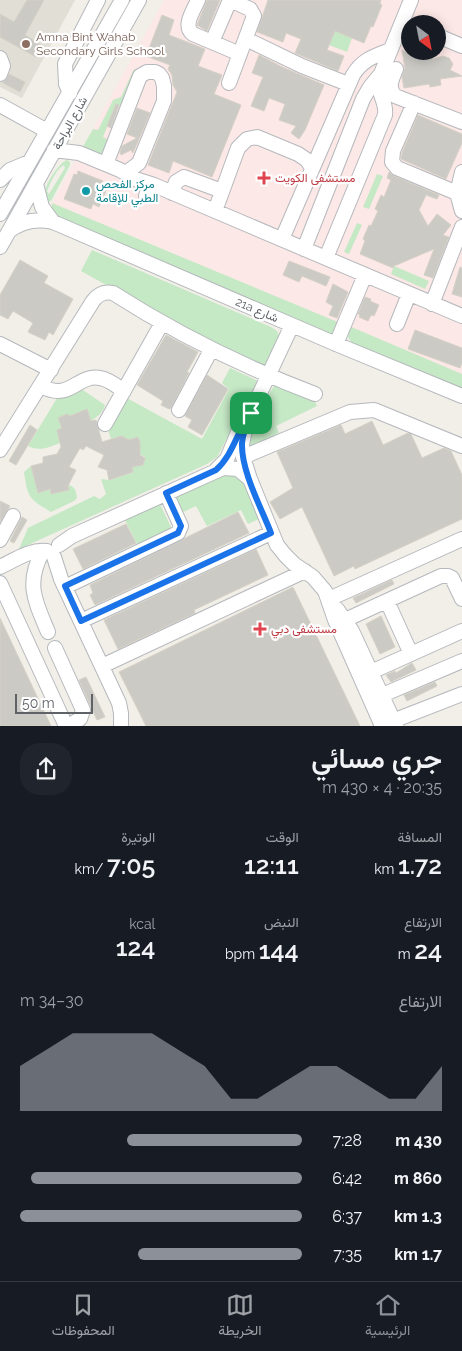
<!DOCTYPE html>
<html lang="ar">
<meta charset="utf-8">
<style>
body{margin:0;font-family:Raleway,Vazirmatn,sans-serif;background:#20242c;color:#f1f3f6;direction:rtl;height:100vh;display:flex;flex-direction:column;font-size:19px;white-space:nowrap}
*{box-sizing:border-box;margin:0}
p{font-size:16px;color:#9ea1a6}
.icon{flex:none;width:28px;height:28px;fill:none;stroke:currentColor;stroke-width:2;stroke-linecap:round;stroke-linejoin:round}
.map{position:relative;height:726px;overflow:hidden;direction:ltr}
.sheet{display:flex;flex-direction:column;background:#171b24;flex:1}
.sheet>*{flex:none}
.needle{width:32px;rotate:148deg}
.fabs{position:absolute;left:401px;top:15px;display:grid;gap:10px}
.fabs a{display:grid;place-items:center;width:45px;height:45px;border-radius:50%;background:#171b24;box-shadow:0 2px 12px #0003;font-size:25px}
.scale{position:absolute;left:15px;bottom:12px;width:78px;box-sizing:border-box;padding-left:5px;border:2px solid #5f6368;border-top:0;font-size:14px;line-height:18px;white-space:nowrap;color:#5f6368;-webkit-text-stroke:4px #fff;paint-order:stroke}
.pin{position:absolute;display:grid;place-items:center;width:42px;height:42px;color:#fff;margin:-21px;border-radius:10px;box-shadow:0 2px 8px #0006}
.round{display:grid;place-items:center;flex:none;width:52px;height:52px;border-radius:20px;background:#20242c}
.headline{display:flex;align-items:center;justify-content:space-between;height:85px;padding:0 20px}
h1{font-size:28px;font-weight:600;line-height:38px}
.metrics{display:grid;grid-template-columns:repeat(3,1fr);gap:8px;height:85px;padding:5px 20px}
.metrics div{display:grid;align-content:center}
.metrics b{font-size:25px;font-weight:600}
.metrics small{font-size:14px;font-weight:400}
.metrics p{font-size:14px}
.chart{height:140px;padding:10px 20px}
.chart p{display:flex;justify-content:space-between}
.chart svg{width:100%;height:90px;margin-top:5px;fill:#8c9099;opacity:.7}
ul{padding:0 20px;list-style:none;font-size:16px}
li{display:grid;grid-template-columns:80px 60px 1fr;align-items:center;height:38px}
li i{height:12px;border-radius:6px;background:#8c9099}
.menu{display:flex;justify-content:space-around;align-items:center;height:70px;border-top:1px solid #363941;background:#171b24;font-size:14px;color:#9ea1a6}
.menu a{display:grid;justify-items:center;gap:2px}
.menu .selected{color:#8c9099}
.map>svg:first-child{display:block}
.education{fill:#e1ded6}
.medical{fill:#fce8e6;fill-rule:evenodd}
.green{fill:#c5e8c5;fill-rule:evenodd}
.building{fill:#cccac5;stroke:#d6d1c6}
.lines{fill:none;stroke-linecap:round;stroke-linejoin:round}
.minor-casing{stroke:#b5b8bc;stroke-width:16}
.minor{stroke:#fff;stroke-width:14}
.route-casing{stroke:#fff;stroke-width:10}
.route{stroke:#1a73e8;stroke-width:6}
.education-dot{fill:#8d6e63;stroke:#fff;stroke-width:2}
.health-dot{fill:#e0444e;stroke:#fff;stroke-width:2}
.culture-dot{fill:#0f9aa8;stroke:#fff;stroke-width:2}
.labels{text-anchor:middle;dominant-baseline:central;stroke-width:4.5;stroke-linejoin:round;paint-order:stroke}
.education-label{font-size:12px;fill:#785e54;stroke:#fff;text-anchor:start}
.street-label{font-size:12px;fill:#5f6368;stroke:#fff}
.health-label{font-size:12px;fill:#be3a42;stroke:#fff;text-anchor:start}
.culture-label{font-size:12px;fill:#0d838f;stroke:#fff;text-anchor:start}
</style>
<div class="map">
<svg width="462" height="726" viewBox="0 0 462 726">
<rect width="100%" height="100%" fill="#f1efe8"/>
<!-- education -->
<path class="education" d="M0,0H75L22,98L0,87Z"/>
<!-- medical -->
<path class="medical" d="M164,0H462V374L52,203ZM410,24H438V51H410Z"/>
<!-- green -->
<path class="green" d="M342,13L350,16L343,34L352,38L347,52L329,45Z
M134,69L140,72L123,107L116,105L103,137L109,140L101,157L81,150L93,129L98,130L113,100L121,97Z
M67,160L70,162V165L51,201L48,202C47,199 45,197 45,194C44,185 59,163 67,160ZM64,165L65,168L49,194L47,191C51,182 56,169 64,165Z
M377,174L383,176L369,209L363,207Z
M52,203L340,323L334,334L330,335L64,225L52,212Z
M357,223L362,225L349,254L344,252Z
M92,250L271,327L277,331L279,336L266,365L260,368L189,331L81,271Z
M394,266L429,281L425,289L391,274Z
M349,326L462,374V392L353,345L348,337Z
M230,368L258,381L217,457L207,464L19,549L28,528L94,496L100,499L106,494L101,479L109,480L132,473V467L143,465L145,457L140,454L137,437L125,441V438L122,436L111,439L108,429L123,396L202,439L229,389L222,383Z
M68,380L105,405C103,413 98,416 91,421L86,409L70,416L67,415L59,418L62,428L60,443C49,447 40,452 28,446Z
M277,385L315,402L317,406L276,426L279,433L254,445H249L247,430L274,386Z
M31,466L38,493L50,489L51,494L69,490L68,485C75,486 76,491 77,498L74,501L51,512C28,498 28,498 24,472Z
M228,469L240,476L259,519L248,524L241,510L207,526L196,506L179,514L174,497Z
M160,504L171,527V531L138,546L124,518Z"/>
<!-- building -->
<path class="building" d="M27,0H44L25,35L46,48L41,57L37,55L36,57L0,37V14L14,22Z
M207,0H220L207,31L197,25Z
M268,0H381L380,4L382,5L373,27L371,26L364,43L335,31L327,50L344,56L338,71L295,53L301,39L286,33L283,42L257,32Z
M162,15L174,20L169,35L205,49L198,66L222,75L214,94L241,105L212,177L173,161L169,173L148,165L177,92L173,85L172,75L168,69L170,65L146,56Z
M407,49L410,51H414L433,59L443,56L449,58L453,64L450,70L462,76L440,79L441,85L430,87L429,84L404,88L402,77L405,68L402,50L406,52Z
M259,55L282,67L324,85L305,130L299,139L291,133L296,126L279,120L285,104L269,98L264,111L251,106L263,77L252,73Z
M9,74L25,82L20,92L3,83Z
M116,104L119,105L111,128L107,126Z
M137,108L150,113L133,153L131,150L121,155L120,153L122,146L137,138L127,134Z
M418,115L462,134V143L446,179L401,159L402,153Z
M78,171L103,181L101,186L107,188L99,207L93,204L91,209L64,199L74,174L77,175Z
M389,172L394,176L439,195L437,199L426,195L419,210L428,226L437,214L451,225L443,235L449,237L433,278L424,275L434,249L394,266L393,268L360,254L365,241L363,239L369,225L371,226L378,211L375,209L381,195L384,197L391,180L387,178Z
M20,260L48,276L44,283L73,299L53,335L49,332L45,340L28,332L33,323L13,311L8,319L0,315V295Z
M289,261L330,277L326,286L302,276L299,282L283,275Z
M460,267L462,268V297L452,294Z
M333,284L348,292L337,318L329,315L333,306L326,302Z
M365,297L371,299L370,301L379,305L374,316L371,315L368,321L359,317L360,315L358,314Z
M415,330L462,348V363L460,368L408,349Z
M166,335L198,352L187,372L189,373L171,408L169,409L161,405L163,401L137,385Z
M207,375L228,389L202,435L188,427L192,420L185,416Z
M87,409L91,421L96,420L102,442L122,436L129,440L138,437L140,442V455L145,458L143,465L132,467L133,472L109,480L107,470L98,467L104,455L86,446L83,450L80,448L69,467L76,470L68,486L69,490L51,494L50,489L38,493L31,466L43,463V457L57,454L61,447L57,430L62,428L58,418L67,414L70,416Z
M372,421L383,445L408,433L411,434L422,458L444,448L451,451L462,475V519L355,569L354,566L334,576L302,507L280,519L270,502L293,488L277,452L341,425L345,434Z
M30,425L37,430L16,465L9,461Z
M0,501L10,506L0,522Z
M238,512L249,533L95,605L90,595L93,593L90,585Z
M22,517L27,520L14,543L10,541Z
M126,524L136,543L83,569L73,549Z
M256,549L268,575L194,610L195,613L118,649L104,620Z
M392,580L394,584L356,603L353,598Z
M293,587L360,726H146L119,672Z
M381,616L395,647L380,654L366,624Z
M0,618L51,726H0Z
M412,663L416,670L391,682L386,675L395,671L396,673Z
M86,677L105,717L97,720L79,680Z
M435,682L437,686L407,701L404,695Z"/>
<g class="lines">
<defs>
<path id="minor" d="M198,0C194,10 182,26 193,34L240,54
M438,36L462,46
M246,39L302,66L348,84
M212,42L230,0
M0,58L3,66L0,74
M396,69C392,79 387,87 395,96L462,122
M229,83L254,16L250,9L230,0
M70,93L66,84L65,64L98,0
M414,103L393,151L392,162L397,168L457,193
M0,105L47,131
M54,150L79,153L120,170L135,179L154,185L462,316
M106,164L140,76L147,72H155L159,74L162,78L164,86V101L139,163L126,173
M462,172L457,193L462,211
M0,180L10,170L29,162
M36,184L42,207L53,222
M172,193L176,182L184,177L222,191
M146,196L150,184
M215,211L238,148L247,139L257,137L298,154L307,160L312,168
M0,214L122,0
M9,231C22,221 36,218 53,222L336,344L462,396
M282,239L353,75C362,60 374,56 390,50
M0,247L139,0
M304,249L363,99L370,87L379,76
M326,258L385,115C387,103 378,93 378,81L411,0
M432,304L462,227
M397,324L409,294
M292,325L246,423L242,445L243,457L250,479L277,545L285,555L294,564L313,577L325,591L335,620L382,726
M0,344L51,370
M336,344L365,275
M41,386C71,402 76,374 100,378C108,379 117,386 124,391
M179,410L211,350
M105,424L162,323
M0,450L93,301C98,294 104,291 113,293C177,334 244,367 315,394
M243,457L350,412L374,410L462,446
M216,470L227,459L239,430
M0,540L13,516
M59,545L72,536L223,468L238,469L250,479
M43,551C25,583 35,601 48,632
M54,557L61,579L119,703L121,713V724
M0,567C15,560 30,549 47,551
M0,583L66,726
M65,587L178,533L181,526L166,493
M329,599L462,539
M387,601L411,654
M337,609L352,631L396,726
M345,620L441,576H448L452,578L462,599
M81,621L271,533
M55,648L83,710L80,719L68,726
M102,666L305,571
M371,672L462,631
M373,699L462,661
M385,724L462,694"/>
</defs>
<!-- minor casing -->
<use href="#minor" class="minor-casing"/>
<!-- minor -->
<use href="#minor" class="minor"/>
</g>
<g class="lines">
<defs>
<path id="route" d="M251,413C247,423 243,433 242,443C241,471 261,507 271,533L81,621L65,586L178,533L181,526L166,493L216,470C233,455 237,431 251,413Z"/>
</defs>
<!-- route casing -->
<use href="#route" class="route-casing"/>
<!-- route -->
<use href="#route" class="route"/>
</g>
<!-- markers -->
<circle class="education-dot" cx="26" cy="44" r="5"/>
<g class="health-dot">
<path d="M261.5 170.5h5v5h5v5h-5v5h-5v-5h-5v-5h5z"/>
<path d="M257.5 621.5h5v5h5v5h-5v5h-5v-5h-5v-5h5z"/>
</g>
<circle class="culture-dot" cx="86" cy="191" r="5"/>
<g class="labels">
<!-- education labels -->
<g class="education-label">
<text x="36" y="37">Amna Bint Wahab<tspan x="36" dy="14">Secondary Girls School</tspan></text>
</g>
<!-- street labels -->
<g class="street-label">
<text transform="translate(70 123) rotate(-61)">شارع البراحة</text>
<text transform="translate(257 310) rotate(23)">21a شارع</text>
</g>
<!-- health labels -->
<g class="health-label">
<text x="275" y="178">مستشفى الكويت</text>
<text x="271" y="629">مستشفى دبي</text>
</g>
<!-- culture labels -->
<g class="culture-label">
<text x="96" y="184">مركز الفحص<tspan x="96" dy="14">الطبي للإقامة</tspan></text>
</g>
</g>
</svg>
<div class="fabs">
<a><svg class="needle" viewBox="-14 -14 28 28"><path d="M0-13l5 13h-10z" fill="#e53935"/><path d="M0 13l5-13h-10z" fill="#9ea1a6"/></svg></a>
</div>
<div class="scale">50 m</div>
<div class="pin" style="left:251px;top:413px;background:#1e9e55"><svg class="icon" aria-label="arrive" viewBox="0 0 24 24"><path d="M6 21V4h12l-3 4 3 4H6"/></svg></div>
</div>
<section class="sheet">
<div class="headline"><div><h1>جري مسائي</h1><p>20:35 · 4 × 430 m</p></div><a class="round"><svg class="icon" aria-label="share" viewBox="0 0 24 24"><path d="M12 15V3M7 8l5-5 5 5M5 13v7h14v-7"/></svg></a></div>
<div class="metrics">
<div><p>المسافة</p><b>1.72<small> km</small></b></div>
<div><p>الوقت</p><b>12:11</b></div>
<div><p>الوتيرة</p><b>7:05<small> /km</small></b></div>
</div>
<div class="metrics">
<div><p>الارتفاع</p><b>24<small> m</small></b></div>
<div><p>النبض</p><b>144<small> bpm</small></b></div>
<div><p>kcal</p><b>124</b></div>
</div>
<div class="chart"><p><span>الارتفاع</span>30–34 m</p>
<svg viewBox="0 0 160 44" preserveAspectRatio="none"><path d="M0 44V22L10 14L20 6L30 6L40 6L50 6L60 14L70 22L80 38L90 38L100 30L110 22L120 22L130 30L140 38L150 38L160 22V44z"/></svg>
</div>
<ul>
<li><b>430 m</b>7:28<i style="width:62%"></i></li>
<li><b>860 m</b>6:42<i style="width:96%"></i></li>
<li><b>1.3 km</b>6:37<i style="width:100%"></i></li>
<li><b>1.7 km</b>7:35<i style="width:58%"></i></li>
</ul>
</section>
<nav class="menu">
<a class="selected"><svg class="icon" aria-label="home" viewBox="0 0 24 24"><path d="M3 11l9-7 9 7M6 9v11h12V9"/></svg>الرئيسية</a>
<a><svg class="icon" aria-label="map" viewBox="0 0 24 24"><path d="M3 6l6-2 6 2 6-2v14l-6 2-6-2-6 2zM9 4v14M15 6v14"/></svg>الخريطة</a>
<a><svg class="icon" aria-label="saved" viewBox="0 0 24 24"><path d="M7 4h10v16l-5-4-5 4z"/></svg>المحفوظات</a>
</nav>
